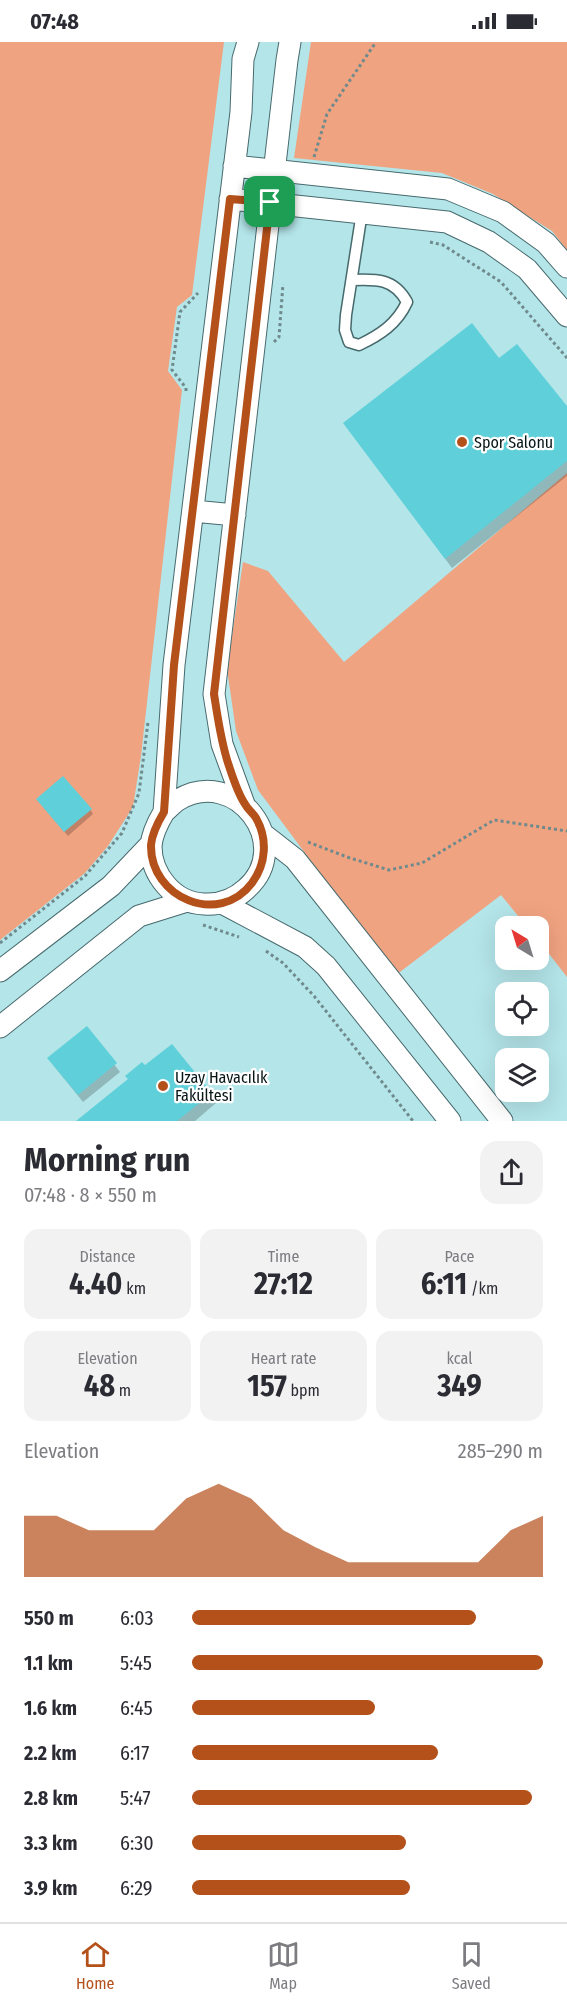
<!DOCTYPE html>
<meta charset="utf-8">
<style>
body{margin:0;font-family:"Fira Sans Condensed",sans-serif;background:#f2f2f3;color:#2b2b33;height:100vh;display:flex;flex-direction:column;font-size:22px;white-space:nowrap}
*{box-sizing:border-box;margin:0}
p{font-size:20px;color:#7c7c81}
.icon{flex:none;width:33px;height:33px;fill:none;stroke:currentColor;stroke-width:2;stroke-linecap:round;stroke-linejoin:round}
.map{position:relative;height:1079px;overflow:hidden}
.sheet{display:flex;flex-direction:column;background:#fff;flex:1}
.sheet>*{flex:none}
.needle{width:39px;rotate:322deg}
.controls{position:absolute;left:495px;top:874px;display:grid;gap:12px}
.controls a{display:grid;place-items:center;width:54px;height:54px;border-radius:12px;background:#fff;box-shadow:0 6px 24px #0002;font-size:30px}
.pin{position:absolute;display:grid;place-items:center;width:51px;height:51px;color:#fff;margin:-26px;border-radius:12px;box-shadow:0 3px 9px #0006}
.round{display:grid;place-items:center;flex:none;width:63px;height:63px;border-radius:18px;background:#f2f2f3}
.overview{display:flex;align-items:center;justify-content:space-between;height:102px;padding:0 24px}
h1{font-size:33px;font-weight:700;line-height:45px}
.metrics{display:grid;grid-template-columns:repeat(3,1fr);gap:9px;height:102px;padding:6px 24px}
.metrics div{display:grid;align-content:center;border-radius:15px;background:#f2f2f3;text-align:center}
.metrics b{font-size:30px;font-weight:700}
.metrics small{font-size:16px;font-weight:400}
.metrics p{font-size:16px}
.chart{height:168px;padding:12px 24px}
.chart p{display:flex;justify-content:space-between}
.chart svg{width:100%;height:108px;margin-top:6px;fill:#b4501a;opacity:.7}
ul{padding:0 24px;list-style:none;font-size:20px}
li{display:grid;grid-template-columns:96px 72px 1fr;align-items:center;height:45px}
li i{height:15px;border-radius:8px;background:#b4501a}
.status{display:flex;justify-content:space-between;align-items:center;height:42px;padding:0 30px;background:#fff;direction:ltr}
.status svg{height:16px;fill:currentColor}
.tab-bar{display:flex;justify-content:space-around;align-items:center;height:84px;border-top:2px solid #e1e1e2;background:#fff;font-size:16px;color:#7c7c81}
.tab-bar a{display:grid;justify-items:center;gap:3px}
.tab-bar .current{color:#b4501a}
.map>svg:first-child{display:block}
.built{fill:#b4e5e9;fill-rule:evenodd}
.forest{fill:#f0a381}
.shadow{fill:#0003}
.building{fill:#5fd0d9}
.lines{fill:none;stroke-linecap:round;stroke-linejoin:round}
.lane-casing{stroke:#476a6d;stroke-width:13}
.street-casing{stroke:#476a6d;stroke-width:23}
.path{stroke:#6f8a8d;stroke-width:3;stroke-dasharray:3 3;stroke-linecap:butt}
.lane{stroke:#fff;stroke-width:10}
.street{stroke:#fff;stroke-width:21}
.route-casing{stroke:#fff;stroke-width:12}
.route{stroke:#b4501a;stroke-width:8}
.poi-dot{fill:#b4501a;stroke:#fff;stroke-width:2}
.labels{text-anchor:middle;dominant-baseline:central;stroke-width:4.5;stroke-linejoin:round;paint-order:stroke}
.poi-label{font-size:16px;fill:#071517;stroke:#fff;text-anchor:start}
</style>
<div class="status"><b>07:48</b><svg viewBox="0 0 49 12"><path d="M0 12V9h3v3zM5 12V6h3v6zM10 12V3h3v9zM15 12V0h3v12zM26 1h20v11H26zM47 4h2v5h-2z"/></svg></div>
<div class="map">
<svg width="567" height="1079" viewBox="0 0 567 1079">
<rect width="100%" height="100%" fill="#cbf2f5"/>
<!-- built -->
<path class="built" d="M0,0H567V1079H0ZM506,885H538V918H506ZM506,951H538V984H506ZM506,1017H538V1050H506Z"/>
<!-- forest -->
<path class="forest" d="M0,0H224L192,253L177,265L168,329L182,348L141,714L133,765L108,804L85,831L0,898Z
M311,0H567V208L552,189L493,152L442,131L294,116Z
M567,431V935L539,899L538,885H527L501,853L396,933L258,748L236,689L227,627L243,520L268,529L344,620Z"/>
<!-- shadow -->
<path class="shadow" d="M498,319L567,367V434L452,526L345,381Z
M41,762L90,767L93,772L68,794Z
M86,986L120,1030L83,1060L54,1024Z
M211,1051L216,1061L195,1079H78Z"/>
<!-- building -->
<path class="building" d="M472,281L499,316L517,302L567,364V419L445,517L343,381Z
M63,734L92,767L64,790L36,757Z
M87,984L117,1021L78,1053L47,1016Z
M172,1002L212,1051L177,1079H76L128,1037L125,1034L142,1020L145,1023Z"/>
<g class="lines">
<defs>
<path id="lane" d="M352,238C376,237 394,236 407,260C397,282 380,293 359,303L349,300L345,288L346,273L362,170"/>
<path id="street" d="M234,124L448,147L503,170L546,201L567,225
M230,157L447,180L489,200L527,227L567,274
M193,469L235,473
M244,762L222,702L214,652L287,18L290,0
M164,770C169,766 173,761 178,758C236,723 296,803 246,847C235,857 220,863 204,862C174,861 151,833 151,804C152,791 158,780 164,770L174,623L241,70L243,17L248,0
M263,792L295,817L502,1079
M222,861L305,905L326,924L450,1079
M0,929L111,844L151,802
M0,985L139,874L187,859"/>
</defs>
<!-- lane casing -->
<use href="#lane" class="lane-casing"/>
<!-- street casing -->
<use href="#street" class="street-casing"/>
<!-- path -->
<path class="path" d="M314,115L327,72L376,0
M430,200L443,203L501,240L567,316
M274,300L279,295L283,242
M186,349V346L172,328L180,270L198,251
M308,800L347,815L389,828L422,821L494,778L567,789
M203,883L239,895
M0,901L85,834L122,791L139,751L148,680
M266,909L283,921L314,954L413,1079"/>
<!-- lane -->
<use href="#lane" class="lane"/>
<!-- street -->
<use href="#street" class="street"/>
</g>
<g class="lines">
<defs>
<path id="route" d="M230,157L270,160L214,652C218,677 221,701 229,724C233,736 238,752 245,762C248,768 253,771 256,776C268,797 266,822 252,841C219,885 150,856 151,803C152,791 158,780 164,770L174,623Z"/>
</defs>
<!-- route casing -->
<use href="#route" class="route-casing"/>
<!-- route -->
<use href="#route" class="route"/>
</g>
<!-- markers -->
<g class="poi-dot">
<circle cx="462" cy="400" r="6"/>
<circle cx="163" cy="1044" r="6"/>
</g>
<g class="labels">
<!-- poi labels -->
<g class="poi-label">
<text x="474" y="400">Spor Salonu</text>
<text x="175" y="1035">Uzay Havacılık<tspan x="175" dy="18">Fakültesi</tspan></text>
</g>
</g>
</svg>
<div class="controls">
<a><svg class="needle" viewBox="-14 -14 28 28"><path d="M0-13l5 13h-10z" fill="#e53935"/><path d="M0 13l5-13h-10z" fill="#7c7c81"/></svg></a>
<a><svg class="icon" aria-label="locate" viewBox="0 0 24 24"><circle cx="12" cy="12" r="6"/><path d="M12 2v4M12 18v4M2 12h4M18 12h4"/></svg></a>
<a><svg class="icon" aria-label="layers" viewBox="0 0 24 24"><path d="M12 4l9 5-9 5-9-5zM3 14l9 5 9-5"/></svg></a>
</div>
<div class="pin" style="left:270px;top:160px;background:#1e9e55"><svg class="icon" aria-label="arrive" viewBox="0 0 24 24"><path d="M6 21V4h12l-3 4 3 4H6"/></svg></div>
</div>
<section class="sheet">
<div class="overview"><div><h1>Morning run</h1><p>07:48 · 8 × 550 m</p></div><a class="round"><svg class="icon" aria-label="share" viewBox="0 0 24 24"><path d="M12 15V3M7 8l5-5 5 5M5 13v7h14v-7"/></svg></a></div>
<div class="metrics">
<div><p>Distance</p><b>4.40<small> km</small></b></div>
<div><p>Time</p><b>27:12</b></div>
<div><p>Pace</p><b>6:11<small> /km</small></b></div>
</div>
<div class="metrics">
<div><p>Elevation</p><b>48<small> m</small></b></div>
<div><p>Heart rate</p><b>157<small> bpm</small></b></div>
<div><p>kcal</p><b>349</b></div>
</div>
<div class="chart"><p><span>Elevation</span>285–290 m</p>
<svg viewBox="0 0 160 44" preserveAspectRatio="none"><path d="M0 44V19L10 19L20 25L30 25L40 25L50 12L60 6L70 12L80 25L90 32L100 38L110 38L120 38L130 38L140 38L150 25L160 19V44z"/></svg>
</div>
<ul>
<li><b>550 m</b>6:03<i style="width:81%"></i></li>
<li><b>1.1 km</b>5:45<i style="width:100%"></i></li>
<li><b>1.6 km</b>6:45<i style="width:52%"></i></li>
<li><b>2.2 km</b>6:17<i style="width:70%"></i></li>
<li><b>2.8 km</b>5:47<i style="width:97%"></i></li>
<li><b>3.3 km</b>6:30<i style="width:61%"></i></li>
<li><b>3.9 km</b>6:29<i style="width:62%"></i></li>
</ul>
</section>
<nav class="tab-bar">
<a class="current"><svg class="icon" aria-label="home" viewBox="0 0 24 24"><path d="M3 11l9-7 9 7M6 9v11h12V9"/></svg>Home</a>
<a><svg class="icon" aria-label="map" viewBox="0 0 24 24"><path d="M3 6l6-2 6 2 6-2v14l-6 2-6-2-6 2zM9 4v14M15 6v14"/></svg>Map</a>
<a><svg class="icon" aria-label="saved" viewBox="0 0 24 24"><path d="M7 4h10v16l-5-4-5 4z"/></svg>Saved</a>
</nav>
